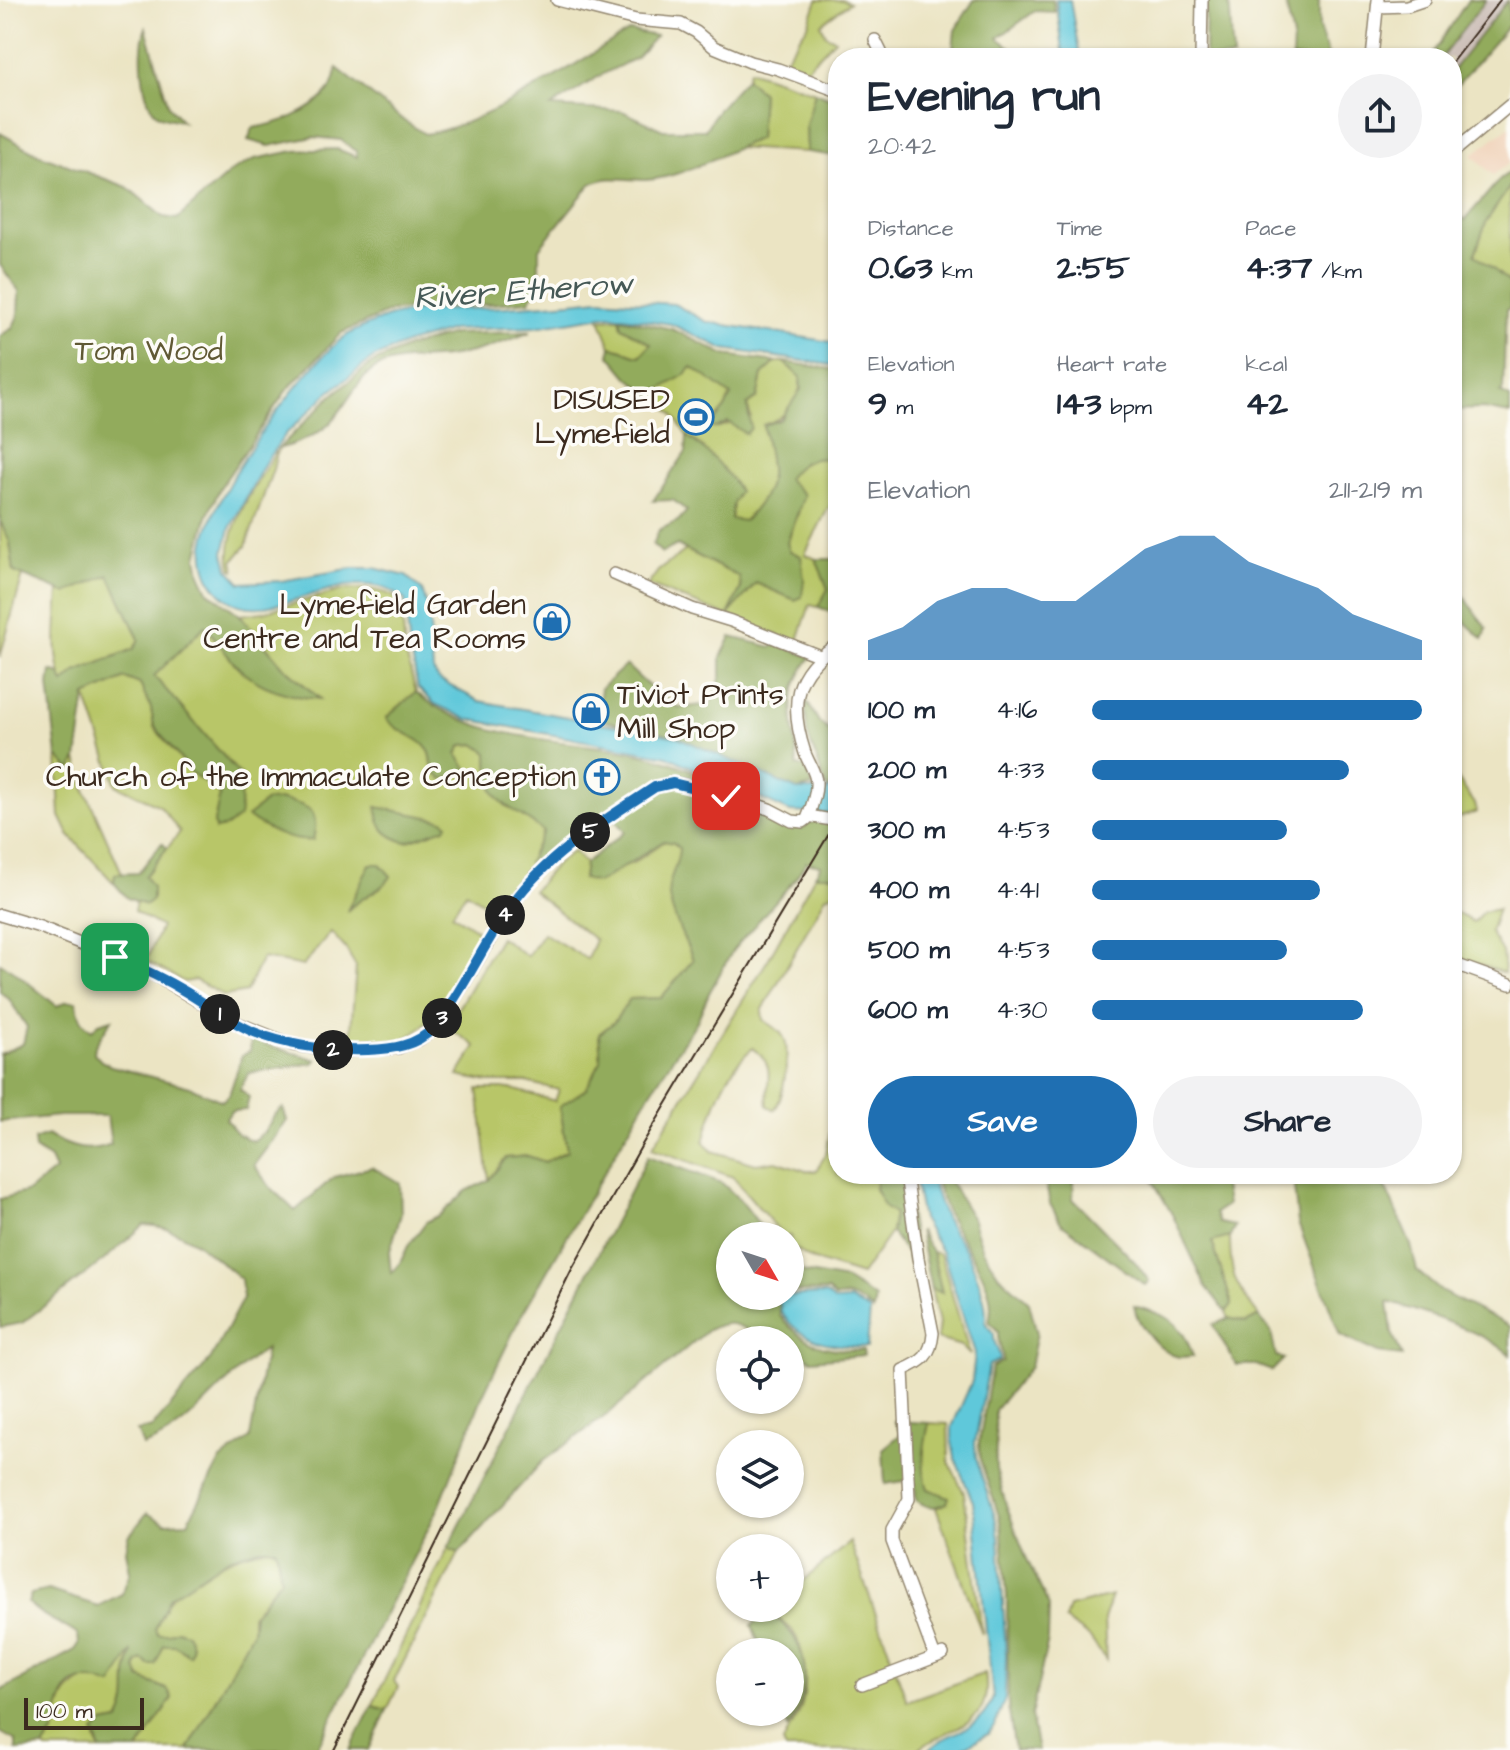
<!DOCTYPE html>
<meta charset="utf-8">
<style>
body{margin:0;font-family:"Architects Daughter",sans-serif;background:#f2f2f3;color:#1f2937;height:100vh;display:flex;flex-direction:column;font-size:30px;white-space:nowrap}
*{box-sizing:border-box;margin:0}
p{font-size:26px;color:#747a83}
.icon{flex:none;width:44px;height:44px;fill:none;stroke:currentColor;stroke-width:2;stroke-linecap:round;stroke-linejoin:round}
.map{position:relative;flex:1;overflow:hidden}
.side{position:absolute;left:828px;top:48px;width:634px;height:1136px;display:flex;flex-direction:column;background:#fff;border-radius:32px;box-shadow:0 2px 6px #0004}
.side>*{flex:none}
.needle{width:52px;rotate:129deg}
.tools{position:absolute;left:716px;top:1222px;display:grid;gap:16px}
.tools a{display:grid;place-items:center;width:88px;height:88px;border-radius:50%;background:#fff;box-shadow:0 2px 6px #0004;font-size:40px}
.scale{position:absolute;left:24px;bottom:20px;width:120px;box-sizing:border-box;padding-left:8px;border:4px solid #3b2a1e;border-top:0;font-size:22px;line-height:28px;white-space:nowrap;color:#3b2a1e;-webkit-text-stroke:6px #fdfcf7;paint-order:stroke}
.pin{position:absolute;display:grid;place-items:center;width:68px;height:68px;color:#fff;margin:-34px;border-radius:16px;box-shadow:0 4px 12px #0006}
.km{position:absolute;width:40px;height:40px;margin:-20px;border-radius:50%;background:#222;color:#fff;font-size:22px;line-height:40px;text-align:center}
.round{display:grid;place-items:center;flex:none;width:84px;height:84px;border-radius:42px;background:#f2f2f3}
.summary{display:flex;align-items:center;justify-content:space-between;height:136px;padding:0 40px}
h1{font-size:44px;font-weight:800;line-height:60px}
.figures{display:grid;grid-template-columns:repeat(3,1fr);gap:12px;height:136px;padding:8px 40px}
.figures div{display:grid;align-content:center}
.figures b{font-size:34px;font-weight:800}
.figures small{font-size:22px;font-weight:400}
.figures p{font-size:22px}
.chart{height:224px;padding:16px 40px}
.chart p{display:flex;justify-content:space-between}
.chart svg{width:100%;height:144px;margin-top:8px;fill:#1f6fb2;opacity:.7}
.primary-button{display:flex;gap:16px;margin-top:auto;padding:16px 40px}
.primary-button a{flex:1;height:92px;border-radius:48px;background:#1f6fb2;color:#fff;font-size:32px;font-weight:800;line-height:92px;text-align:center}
.primary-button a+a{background:#f2f2f3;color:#1f2937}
ul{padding:0 40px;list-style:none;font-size:26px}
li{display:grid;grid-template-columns:128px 96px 1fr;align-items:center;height:60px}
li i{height:20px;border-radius:10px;background:#1f6fb2}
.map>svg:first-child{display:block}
.built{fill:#f1d5bd}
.industrial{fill:#cec1ba}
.green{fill:#b8c668;stroke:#7a7843;stroke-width:2}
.forest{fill:#92ab5c;stroke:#666a3d;stroke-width:2}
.water{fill:#5ec8da;stroke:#4c797c;stroke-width:2}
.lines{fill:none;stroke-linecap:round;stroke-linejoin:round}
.minor-casing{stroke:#938770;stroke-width:14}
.minor{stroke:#fff;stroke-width:11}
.rail{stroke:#3b2a1e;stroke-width:2}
.route-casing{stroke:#fff;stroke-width:16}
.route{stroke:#1f6fb2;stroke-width:10}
.labels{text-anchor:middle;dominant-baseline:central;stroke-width:7;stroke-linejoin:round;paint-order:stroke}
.park-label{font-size:30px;fill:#605934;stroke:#fdfcf7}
.poi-label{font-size:30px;fill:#3b2a1e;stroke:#fdfcf7;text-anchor:end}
.water-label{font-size:32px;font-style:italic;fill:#465956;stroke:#fdfcf7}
</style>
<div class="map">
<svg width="1510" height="1750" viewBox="0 0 1510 1750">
<rect width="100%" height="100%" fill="#fdfcf7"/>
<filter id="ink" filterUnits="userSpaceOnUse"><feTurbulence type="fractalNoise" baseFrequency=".0125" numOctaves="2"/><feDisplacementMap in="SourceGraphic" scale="16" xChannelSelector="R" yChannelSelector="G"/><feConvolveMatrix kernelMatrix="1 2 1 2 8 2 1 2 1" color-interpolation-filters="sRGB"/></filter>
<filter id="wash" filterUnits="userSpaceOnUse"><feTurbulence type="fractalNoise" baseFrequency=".006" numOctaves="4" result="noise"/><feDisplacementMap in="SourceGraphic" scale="32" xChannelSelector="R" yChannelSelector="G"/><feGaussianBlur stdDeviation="1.8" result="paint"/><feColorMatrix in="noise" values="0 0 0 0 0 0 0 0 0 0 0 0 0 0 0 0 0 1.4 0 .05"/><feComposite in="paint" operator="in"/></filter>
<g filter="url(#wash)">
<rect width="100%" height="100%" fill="#ebe4c3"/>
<!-- built -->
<path class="built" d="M1510,126V162L1493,175L1472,155Z"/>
<!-- industrial -->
<path class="industrial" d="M1486,0H1508L1452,71V58H1441Z"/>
<!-- green -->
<path class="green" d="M817,0H843L849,3L821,24L826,35L835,39L803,72L781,64L808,25Z
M749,70L815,92L806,125L807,152L735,148L759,138L762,94L746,78Z
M1510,186V283L1475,255L1486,222Z
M620,318L622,327L651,344L640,356C629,355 623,348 611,347L600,319Z
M686,361L731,395L725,408L709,427L716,428L751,417L747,405L757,398L762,375L776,362H784L800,377C803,400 784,419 763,425C771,473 780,484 744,521L731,520L733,503L703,447L687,436L672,413L651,395L664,387Z
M278,449L273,469L246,546L233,561L235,570L231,568C222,529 258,482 278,449Z
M817,456L838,460V498L827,510L805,554L816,559L829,589L818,607L810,605L797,643L648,585L658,571L686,550L740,577L741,588L730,612L756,583L795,600L790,551L787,544L799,511L786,479L795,468Z
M0,521L10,542L14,571L23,575L0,657Z
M109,574L139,639L134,649L76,672L64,683C52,656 57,620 59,591L66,593Z
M347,589C367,590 386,588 401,602L405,651L416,692L387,717C395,733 419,734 429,751C432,756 432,766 433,772L457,754L462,745L475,744L489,753L488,780L543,831L528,863L535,870L509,899L498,891L487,905L466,892L452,914L482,933C464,963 435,1031 400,1040C384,1044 365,1042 350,1042L356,967L346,949L331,932L303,966L262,958L246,992L224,996L195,980L184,982L146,961L161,927L134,911L136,901L146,905L145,876L180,832L160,806L116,785L86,696L125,678L140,684L151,708L154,727L191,772L220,795L214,822L215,829L241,776L153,676L205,626C240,665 261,697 319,698L282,665L240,615L263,612Z
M57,756L71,769L77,759L85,790L122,873L115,874L114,883L69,835L60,816Z
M1457,778L1475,804L1477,812L1452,820V788Z
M665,841L674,843L679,848V856L669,887L694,960L661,998L630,999L614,1022L599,1034L601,1061L586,1089L560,1107L567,1151L545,1162L528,1156L506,1158L489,1180L478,1089H512L555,1101L559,1090L526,1082H489L458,1076L476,1046L447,1027L500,937L527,956L543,933L587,959L595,940L533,891L555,865L573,851L585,863L583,879L633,863Z
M815,875H838V891L826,896L762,1011L763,1020C770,1024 779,1029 783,1036C791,1048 784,1100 774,1110L768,1106C764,1083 779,1067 753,1048C725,1070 712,1111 704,1142L712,1151L756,1164L776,1161L806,1171H816L826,1154L838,1088V1174H878L875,1189L894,1213L891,1232L861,1275L811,1259L791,1246L790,1236H783L733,1177L652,1148L769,958Z
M1498,909L1490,932L1502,952L1504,973L1452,956V911L1473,922L1483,912Z
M1230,1237C1230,1277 1235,1285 1259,1316L1246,1323L1229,1318L1226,1312L1232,1304L1212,1241Z
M932,1252L940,1254L970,1355L961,1346L937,1339L939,1323L931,1289L942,1292Z
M929,1423L948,1424L949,1462L964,1493L982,1634L936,1508L947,1503C941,1498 931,1492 927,1487C916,1469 925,1442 929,1423Z
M850,1542L907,1701L985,1673C994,1728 953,1722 918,1750H786L783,1743C787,1731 796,1722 800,1710C809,1688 806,1650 792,1630C787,1623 775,1617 767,1612L771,1608H790V1592Z
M276,1547L281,1578L252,1615V1632L188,1750H138L172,1698L168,1690L140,1678L136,1669L138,1662L157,1657L163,1645H175L177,1630L168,1635L157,1634L155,1629C160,1619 165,1602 173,1595C199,1571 241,1550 276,1547Z
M448,1548L459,1553L394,1681L398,1687L387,1710L372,1706Z
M1112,1596L1104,1619L1106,1660L1090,1638L1065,1620L1069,1607Z
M133,1649C131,1657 128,1666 127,1675C126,1697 130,1699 120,1721L103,1724L96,1741L101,1750H47L43,1748C47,1741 54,1734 56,1726C59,1715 59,1705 65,1695C72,1682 118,1659 133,1649Z"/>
<!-- forest -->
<path class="forest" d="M974,0H1053L1055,12L1035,11L998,38L1025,58H952L955,30Z
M1206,0H1229L1233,58H1205Z
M1285,0H1319V28L1329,58H1292L1293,38Z
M1468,0H1486L1441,58H1430Z
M1508,0L1510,24L1452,91V71Z
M146,28L169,107L182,121C175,119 163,119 157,114C141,102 138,45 146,28Z
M630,31L656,36L636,58L601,75L551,107L622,111L663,130H705L718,109L746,78L762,93L759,138C726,152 681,178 646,180C627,180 606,174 590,185L539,248V285L529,301L391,311L341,333L286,391L220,488L207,517L197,557L200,574L208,591L240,615L282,665L320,699C293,697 263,689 242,671C228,659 218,640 205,626L154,676L241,776L240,817L226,827L215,829L214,822L220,795L191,772L154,726L151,708L140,684L125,678L86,696L77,759L71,770L57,756L49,685L51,671L60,674L64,683L76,672L134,649L139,639L109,575L66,593L14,572L10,542L0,521V336L12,328L18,316L19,291L0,265V133L38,154L127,187L163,217L177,219L233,170L255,159L294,151L337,149L357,157L356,151L341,140L314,137L269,146L248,140L253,128C278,124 311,113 328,92C333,86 335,75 337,68L403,120L425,134C491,123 571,65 630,31Z
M815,92L838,101V151L834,156L807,152L806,125Z
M1510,172V186L1486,222L1475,254L1510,283V308L1506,310L1503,390L1500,393L1510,398V414L1483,409L1452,410V210L1465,220L1500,179Z
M620,318L672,329L725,355L776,362L762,375L757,398L747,405L751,428L746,434L728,422L716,428L709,427L725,408L731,395L692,367L686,374L651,395L629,378L609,354L611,347C623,348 629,355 640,356L651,344L622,327Z
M530,332C506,342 480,351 454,356C430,360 403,357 380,366C360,374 346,406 332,421C320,435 295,444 278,449L330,397L372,363L408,347L453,334Z
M784,362L838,370V460C814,456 802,458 787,479L804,495L787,543L790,551L801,556L804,580L802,597L795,600L756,583L728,615L741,588L739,577L677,545L662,553L653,545L659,530L678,521L687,511L673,500L653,501L686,452L687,436C709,452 725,468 739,491L733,503L731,519L744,521C780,484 771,472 763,425L780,420L801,389L800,377Z
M816,559H838V614L818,607L828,589Z
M1452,579L1487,629L1483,639L1452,610Z
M731,637L772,647L776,643L811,657C781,698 796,720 797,766L806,768L813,786L797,790L678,737L597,719L601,688L626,665L644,682L679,708L710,704L721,677V657Z
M416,692C468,738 553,739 620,750C651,754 679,765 708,777L719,799L803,829L813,819L838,824V875H815L821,865L806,862L795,879L733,950L709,993L697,1021L650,1093L520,1318L483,1395L438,1509L316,1750H188L252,1632L254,1614L281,1578L276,1549L261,1548L229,1558L170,1597L155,1629L158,1634H168L177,1630L187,1633C190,1641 194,1648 189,1655L175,1645H164L155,1665H149L143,1660L138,1662L136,1669L140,1678L168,1690L172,1698L138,1750H101L94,1732L103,1724L119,1721C129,1702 126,1697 127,1677C127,1669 131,1660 132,1651L112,1685C82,1675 66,1677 58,1712C56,1718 57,1725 54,1731C51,1737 46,1742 43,1748L16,1750V1741L0,1732V1691L75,1650L79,1644L78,1635C61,1622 42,1618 28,1603L31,1594L48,1590L98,1606L122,1594L130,1572L126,1550L129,1536L147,1513L165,1523L188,1522L220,1461L250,1438L266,1349C223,1376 193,1429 143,1446L137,1431L152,1428L211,1359L243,1298L241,1279C211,1255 184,1226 144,1225L104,1260L22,1323L0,1327V1199L29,1191L55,1170L50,1159L35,1149L34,1140L47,1135C69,1147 87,1154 111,1144L107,1116H59L0,1122V1054L23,1044L27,1027L9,999L0,992V963L15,972L57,1006L67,1001H76C79,1014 79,1021 92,1030L99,1023L112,1019L95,1046L94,1053L101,1061L111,1066L190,1087L222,1101L229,1095L242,1056L250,1051L251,1040L317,1060L313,1063L249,1073L240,1089L249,1097L246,1110L231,1111L226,1119L237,1134L252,1141C272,1130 266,1120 283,1108L287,1121L254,1165L270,1187L295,1211L334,1177L372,1167L400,1183L401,1214L389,1254L391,1273L400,1263L408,1246L426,1222L440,1215L466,1191L489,1180L506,1158L528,1156L545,1162L567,1151L560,1106L586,1089L601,1061L599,1034L614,1022L630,999L661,998L693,960C686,941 666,906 669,886C672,872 679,861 679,848L674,843L664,841L598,883L583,879L585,863L625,832L610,814L535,870L528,863L543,831C505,800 488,809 488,753L475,744L462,745L457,754L470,773L442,779L433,772C432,766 432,756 429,751C419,735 396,733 386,718Z
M805,698L819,722L838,738V788H827L807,733Z
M282,800C309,806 321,809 313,840C289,843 267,829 247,817L266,801Z
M377,807L443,820L448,824L445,828L406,842C385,836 378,827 377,807Z
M162,843L167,848L145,876L152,887V900L146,905L127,898L114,883L115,874L138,873Z
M370,864H380L391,876C385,889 360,897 347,911Z
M648,1156L722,1183L742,1202L768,1236H730V1296H779L780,1316C805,1346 826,1351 863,1350L864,1355L812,1360L790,1349V1340C784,1340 776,1341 770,1340C743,1333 739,1314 708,1330L608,1414L543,1461L459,1553L448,1548Z
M878,1174H903L920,1278H914L907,1254L891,1232L894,1213L885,1208L875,1189Z
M1044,1174H1074L1073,1199L1135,1262L1149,1281L1145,1285L1061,1223L1050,1204Z
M1149,1174H1222L1227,1205L1215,1213L1219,1223L1235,1226L1230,1237L1212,1242L1232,1304L1226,1312L1205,1285L1173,1216Z
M1300,1174H1373L1387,1191L1411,1245L1417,1271L1442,1292L1510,1326V1355C1489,1333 1418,1311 1388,1302L1392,1333L1402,1356L1378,1353L1340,1335L1298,1223L1294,1187Z
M942,1176L948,1179L972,1218L983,1250L998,1274L1029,1302L1037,1333L1030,1367L995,1410L996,1469L1007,1508L1026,1557L1049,1606L1048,1640L1031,1716L1038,1750H1015L1008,1706L1007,1596L1002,1532L999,1516L980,1459L979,1443L992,1367L1003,1361C1003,1350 997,1343 998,1331L989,1321C999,1287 967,1251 952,1222C944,1209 940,1196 936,1181Z
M919,1230L932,1252L942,1293L931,1289Z
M790,1259L803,1272L846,1280L875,1298L873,1311C863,1302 848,1293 835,1298L828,1291L790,1292Z
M1134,1306C1169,1316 1181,1320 1193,1356C1189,1356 1184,1357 1180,1357C1160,1354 1137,1324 1134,1306Z
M1259,1316L1271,1332L1276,1356L1284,1359L1272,1371L1256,1365H1236L1213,1325L1229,1318L1246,1323Z
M894,1421L929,1423C924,1446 920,1466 928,1489L949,1497L947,1503C934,1509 927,1508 916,1500L915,1484L904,1481L885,1484L883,1449L901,1434Z
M767,1612C810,1635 815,1689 788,1728L783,1712H790V1652H762L752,1625Z
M372,1706L387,1710L369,1750H350Z"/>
<!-- water -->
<path class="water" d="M1056,0H1070L1080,58H1064Z
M599,299L674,304L707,322L838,343V366L724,349L671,324L609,315L535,327L452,330L408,343L373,358L326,395L286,434L266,461L230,528L224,552L228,569L241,583L281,581L354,568H374L406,576L422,590L429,612L433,671L439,680L479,701L678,737L797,790H838V814L790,812L667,756L467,719L435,704L418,688L409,641L405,600C350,553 273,632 227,599C210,587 202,566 204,546C210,494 302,369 344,337C356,329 374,322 388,317C412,309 441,311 466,309C511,307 555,304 599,299Z
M913,1174L931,1175C935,1193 941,1212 951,1228C954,1234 959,1239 962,1244C972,1259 990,1305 985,1322L994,1334C993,1345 1000,1350 1000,1360L989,1365L975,1443L976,1458L995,1517L999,1537L1006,1655L1005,1698L996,1723L988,1734L959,1750H929C952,1727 978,1735 993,1698L973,1502L955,1458L952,1442V1427L972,1381L975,1353L943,1254L922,1219Z
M822,1294L828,1295L834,1301L850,1300L870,1311L867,1347C832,1346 803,1344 781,1312L779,1297L782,1296Z"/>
</g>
<g filter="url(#ink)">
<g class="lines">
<defs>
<path id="minor" d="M557,0L636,20L681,24L696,32L714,47L750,62L778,69L838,91
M1378,7L1407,6L1425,0
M875,40L881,52L879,58
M1201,58L1202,0
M1372,58L1378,0
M1452,153L1510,105
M614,574L692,609L731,621L820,656
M808,816L838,821
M0,915L40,927L144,969L232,1021L293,1045L338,1051L398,1048L420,1039L435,1027C470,982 491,927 528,884C561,846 613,815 655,787L673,783L684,785L748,802L769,809L792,821L803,822L807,819C811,809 817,793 816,782C816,773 808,762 805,753C789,705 793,672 838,644
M1452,963L1510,984
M906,1174L918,1258L933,1333C931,1356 922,1362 903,1370L909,1499L892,1530V1541L935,1657
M862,1685L943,1654"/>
</defs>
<!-- minor casing -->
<use href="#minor" class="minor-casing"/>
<!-- minor -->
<use href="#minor" class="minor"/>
<!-- rail -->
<path class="rail" d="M1452,62L1500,0
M334,1750L571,1271L643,1143L838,819"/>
</g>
</g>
<g class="lines" filter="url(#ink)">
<defs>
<path id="route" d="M115,957C139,967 163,978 186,992C209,1006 230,1022 254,1032C291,1047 329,1051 368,1050C394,1049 415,1046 435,1027C465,988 484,942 513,903C548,854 605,820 655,787L673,783L726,796"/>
</defs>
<!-- route casing -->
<use href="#route" class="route-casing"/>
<!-- route -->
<use href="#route" class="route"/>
</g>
<!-- icons -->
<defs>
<symbol id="stadium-ring" viewBox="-11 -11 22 22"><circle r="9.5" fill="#fdfcf7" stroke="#1f6fb2" stroke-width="1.5"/><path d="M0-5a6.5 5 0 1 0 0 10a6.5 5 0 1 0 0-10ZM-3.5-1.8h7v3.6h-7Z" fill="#1f6fb2"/></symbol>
<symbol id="shop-ring" viewBox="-11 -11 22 22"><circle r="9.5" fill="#fdfcf7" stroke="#1f6fb2" stroke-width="1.5"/><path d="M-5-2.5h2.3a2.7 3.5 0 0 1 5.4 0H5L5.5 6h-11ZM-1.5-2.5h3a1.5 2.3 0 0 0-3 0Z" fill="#1f6fb2"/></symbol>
<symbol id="church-ring" viewBox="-11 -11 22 22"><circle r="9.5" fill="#fdfcf7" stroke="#1f6fb2" stroke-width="1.5"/><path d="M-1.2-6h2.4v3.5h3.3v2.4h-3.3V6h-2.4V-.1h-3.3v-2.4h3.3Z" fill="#1f6fb2"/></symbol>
</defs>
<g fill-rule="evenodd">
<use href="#stadium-ring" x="676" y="397" width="40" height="40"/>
<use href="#shop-ring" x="532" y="602" width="40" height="40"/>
<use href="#shop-ring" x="571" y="692" width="40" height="40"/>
<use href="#church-ring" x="582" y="757" width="40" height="40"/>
</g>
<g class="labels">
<!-- park labels -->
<g class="park-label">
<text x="149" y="351">Tom Wood</text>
</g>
<!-- poi labels -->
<g class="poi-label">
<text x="670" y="400">DISUSED<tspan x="670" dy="34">Lymefield</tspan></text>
<text x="526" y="605">Lymefield Garden<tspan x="526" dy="34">Centre and Tea Rooms</tspan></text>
<text x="617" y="695" text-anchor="start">Tiviot Prints<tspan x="617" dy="34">Mill Shop</tspan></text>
<text x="576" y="777">Church of the Immaculate Conception</text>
</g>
<!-- water labels -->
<g class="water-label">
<text transform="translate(523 291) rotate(-4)">River Etherow</text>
</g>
</g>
</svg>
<div class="tools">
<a><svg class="needle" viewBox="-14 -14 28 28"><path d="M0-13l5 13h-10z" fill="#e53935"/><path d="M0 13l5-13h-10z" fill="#747a83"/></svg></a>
<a><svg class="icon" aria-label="locate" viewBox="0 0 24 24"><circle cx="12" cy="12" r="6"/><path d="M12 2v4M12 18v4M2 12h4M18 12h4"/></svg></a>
<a><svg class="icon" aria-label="layers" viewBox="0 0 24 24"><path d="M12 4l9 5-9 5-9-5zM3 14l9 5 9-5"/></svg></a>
<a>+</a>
<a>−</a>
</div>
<div class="scale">100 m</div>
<div class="pin" style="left:115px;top:957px;background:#1e9e55"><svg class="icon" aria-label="arrive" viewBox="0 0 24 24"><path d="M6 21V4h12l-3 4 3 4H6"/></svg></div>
<div class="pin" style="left:726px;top:796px;background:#d93025"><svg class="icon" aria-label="check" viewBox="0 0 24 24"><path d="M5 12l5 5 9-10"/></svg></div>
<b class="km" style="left:220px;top:1014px">1</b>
<b class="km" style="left:333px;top:1050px">2</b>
<b class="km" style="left:442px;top:1018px">3</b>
<b class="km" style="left:505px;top:915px">4</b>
<b class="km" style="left:590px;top:832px">5</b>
<section class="side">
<div class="summary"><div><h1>Evening run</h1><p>20:42</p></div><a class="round"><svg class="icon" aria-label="share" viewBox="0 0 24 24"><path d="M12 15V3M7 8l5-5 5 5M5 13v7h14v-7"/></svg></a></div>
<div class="figures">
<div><p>Distance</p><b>0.63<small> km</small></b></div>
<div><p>Time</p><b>2:55</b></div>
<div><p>Pace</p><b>4:37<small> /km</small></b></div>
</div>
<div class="figures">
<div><p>Elevation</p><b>9<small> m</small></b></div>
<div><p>Heart rate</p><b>143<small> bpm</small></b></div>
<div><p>kcal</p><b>42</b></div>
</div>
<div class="chart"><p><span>Elevation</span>211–219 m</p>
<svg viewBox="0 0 160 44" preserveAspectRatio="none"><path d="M0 44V38L10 34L20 26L30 22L40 22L50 26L60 26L70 18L80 10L90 6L100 6L110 14L120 18L130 22L140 30L150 34L160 38V44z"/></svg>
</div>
<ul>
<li><b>100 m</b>4:16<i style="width:100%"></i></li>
<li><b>200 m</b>4:33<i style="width:78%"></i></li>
<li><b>300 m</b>4:53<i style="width:59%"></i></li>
<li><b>400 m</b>4:41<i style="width:69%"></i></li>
<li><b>500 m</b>4:53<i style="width:59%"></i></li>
<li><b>600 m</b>4:30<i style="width:82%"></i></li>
</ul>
<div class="primary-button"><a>Save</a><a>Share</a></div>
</section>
</div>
